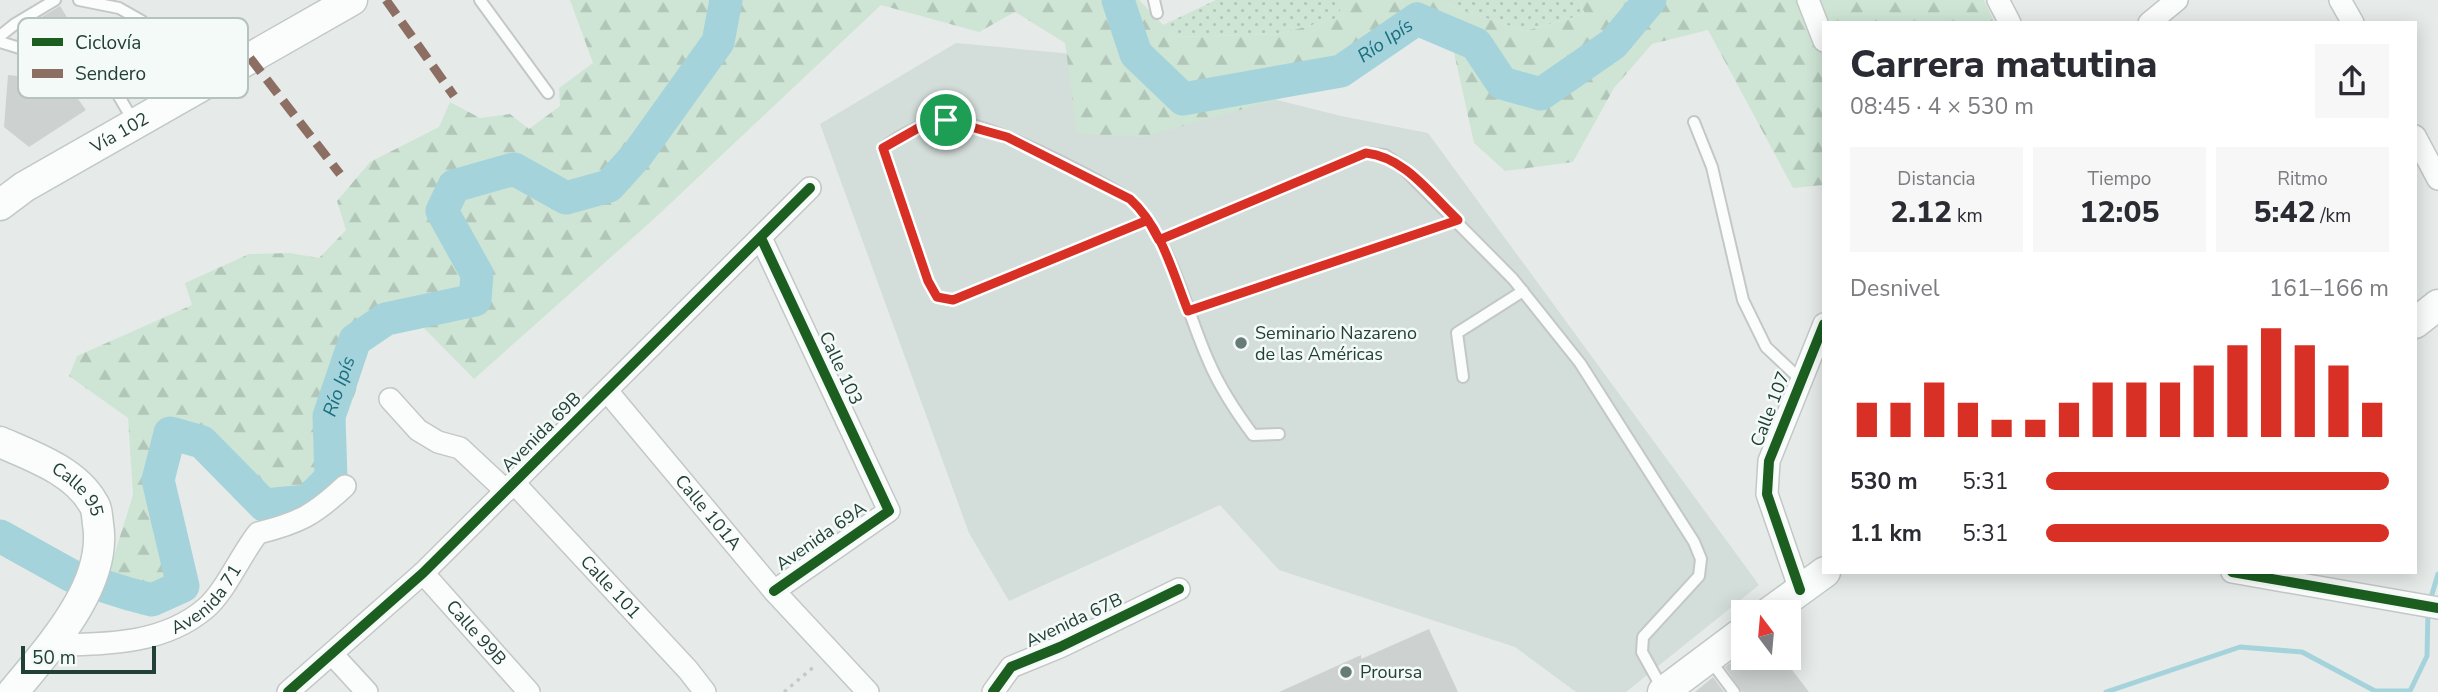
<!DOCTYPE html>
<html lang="es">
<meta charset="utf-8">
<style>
body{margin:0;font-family:"Nunito Sans",sans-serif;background:#f7f7f7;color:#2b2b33;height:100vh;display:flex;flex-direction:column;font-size:26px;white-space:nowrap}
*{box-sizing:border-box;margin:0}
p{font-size:23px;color:#7c7c81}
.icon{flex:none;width:38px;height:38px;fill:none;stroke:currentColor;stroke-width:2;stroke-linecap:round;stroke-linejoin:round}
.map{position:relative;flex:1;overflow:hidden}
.drawer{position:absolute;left:1822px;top:21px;width:595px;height:553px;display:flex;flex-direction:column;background:#fff;border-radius:0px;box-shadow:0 4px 18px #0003}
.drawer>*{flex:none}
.needle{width:46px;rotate:344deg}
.buttons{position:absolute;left:1731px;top:600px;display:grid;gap:14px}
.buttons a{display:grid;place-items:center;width:70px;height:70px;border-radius:0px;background:#fff;box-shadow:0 4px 18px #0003;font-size:35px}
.scale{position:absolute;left:21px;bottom:18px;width:135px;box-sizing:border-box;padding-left:7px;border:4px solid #224038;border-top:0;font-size:19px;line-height:24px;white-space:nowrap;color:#224038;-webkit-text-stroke:5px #f4faf7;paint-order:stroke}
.pin{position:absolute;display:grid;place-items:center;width:60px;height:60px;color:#fff;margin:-30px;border:4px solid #fff;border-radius:50%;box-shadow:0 2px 7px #0007}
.round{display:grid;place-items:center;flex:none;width:74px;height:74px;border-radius:0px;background:#f7f7f7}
.headline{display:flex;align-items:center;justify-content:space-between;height:119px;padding:0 28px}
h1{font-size:38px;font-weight:800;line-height:52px}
.metrics{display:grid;grid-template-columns:repeat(3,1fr);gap:10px;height:119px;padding:7px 28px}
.metrics div{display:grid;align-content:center;border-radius:0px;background:#f7f7f7;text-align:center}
.metrics b{font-size:30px;font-weight:800}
.metrics small{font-size:19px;font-weight:400}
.metrics p{font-size:19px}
.chart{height:196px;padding:14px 28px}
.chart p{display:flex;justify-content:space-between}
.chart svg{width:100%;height:126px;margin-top:7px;stroke:#d93025;stroke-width:6}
ul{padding:0 28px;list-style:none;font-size:23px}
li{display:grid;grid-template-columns:112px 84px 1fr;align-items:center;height:52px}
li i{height:18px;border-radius:9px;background:#d93025}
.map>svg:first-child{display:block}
.built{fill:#d3ddd9}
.grass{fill:url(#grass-dots)}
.forest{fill:url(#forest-firs)}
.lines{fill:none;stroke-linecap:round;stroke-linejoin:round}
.stream{stroke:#a5d3db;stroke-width:5}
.river{stroke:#a5d3db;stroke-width:33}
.building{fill:#cdd2d0}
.service-casing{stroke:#c3c8c6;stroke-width:14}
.minor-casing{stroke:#c3c8c6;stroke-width:24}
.secondary-casing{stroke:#c1c9c6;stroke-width:33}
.path{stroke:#c2cbc8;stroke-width:3.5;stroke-dasharray:3.5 5;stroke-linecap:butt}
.service{stroke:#fbfcfc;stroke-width:10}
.minor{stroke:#fbfcfc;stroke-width:21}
.secondary{stroke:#fbfcfc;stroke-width:30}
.quiet{stroke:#8d6e63;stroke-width:9;stroke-dasharray:18 9;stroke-linecap:butt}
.cycleway-casing{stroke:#f4faf7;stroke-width:15}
.cycleway{stroke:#1b5e20;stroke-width:10}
.route-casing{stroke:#fff;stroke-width:14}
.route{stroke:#d93025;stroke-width:9}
.poi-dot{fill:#677c76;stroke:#f4faf7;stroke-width:2.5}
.labels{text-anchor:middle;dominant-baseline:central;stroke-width:5;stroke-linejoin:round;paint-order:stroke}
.street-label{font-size:18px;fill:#224038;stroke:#f4faf7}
.poi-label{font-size:18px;fill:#224038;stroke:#f4faf7;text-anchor:start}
.water-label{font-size:19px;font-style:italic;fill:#186f80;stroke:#f4faf7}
.key{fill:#f4faf7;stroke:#b5c2be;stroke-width:2}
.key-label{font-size:19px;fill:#224038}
</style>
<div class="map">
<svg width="2438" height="692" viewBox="0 0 2438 692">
<defs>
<pattern id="grass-dots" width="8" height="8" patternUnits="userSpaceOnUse" patternTransform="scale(1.75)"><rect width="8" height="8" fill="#cee5d5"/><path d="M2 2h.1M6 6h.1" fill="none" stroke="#b1c6b8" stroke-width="1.8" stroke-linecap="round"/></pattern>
<pattern id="forest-firs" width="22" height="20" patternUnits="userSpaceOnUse" patternTransform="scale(1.75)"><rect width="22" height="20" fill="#cee5d5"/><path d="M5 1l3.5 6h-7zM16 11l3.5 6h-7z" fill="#b1c6b8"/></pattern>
</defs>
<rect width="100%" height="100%" fill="#e6ebe9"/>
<!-- built -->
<path class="built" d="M956,43L1105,57L1341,116L1428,133L1759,585L1626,692H1576L1515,647L1279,570L1220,505L1009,601L969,533L820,124Z"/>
<!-- grass -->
<path class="grass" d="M1216,0H1344L1338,18L1279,34L1175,37L1163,25Z
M1443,0H1579L1585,14L1525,31L1453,7Z"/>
<!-- forest -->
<path class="forest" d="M570,0H1139L1175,37L1279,34L1337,18L1344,0H1443L1453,7L1525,31L1585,14L1579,0H1984L1995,23H1824L1823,185L1793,188L1708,30L1652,44L1614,88L1573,162L1505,171L1474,143L1453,48L1422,28L1333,84L1143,137L1077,134L1065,43L1015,12L979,32L881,5L655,218L474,379L417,321L368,346C356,398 338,448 306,491L269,498L212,437L169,428L152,467L171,561V601L141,615L102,594L133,495L128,418L69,376L77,356L192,305L185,283L249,254L290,253L319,258L346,230L337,201L370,162L439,127L450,102L480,118L510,114L529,129L560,106L559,88L593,63Z"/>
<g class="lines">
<!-- stream -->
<path class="stream" d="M2430,601L2438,574
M2106,692L2240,647L2302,652L2375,691H2410L2427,656L2428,610"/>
<!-- river -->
<g class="river">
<path id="s1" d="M1118,0L1136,54L1183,99L1341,71L1417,19L1476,44L1502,83L1541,94L1613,44L1650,0"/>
<path id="s2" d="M0,536L72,576L129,594L152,600L183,586L158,480L170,433L202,442L264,505L308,501L331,478L329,416L355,340L386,319L475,300L477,274L442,211L454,186L514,169L566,198L609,186L637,155L718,42L726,0"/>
</g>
</g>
<!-- building -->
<path class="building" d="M60,6L70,22L39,41H22L17,32Z
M19,66L79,67L78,99L86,110L29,147L4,127L8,75L18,76Z
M1429,629L1458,692H1279L1361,655V659Z
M1743,654V658H1783L1809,692H1742L1725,667Z
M1713,677L1724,692H1695Z"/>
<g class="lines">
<defs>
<path id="service" d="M79,0L119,8L142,21L194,86
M480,0L548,93
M1154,0L1157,13
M0,36L15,24L55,0
M0,42L26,50L79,44L90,47L134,122
M1694,122L1712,167L1743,300L1766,347L1800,379
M1148,220L953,300L937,297L928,281L883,148C900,135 925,121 947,121C985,119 1094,178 1130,199C1171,237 1186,312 1209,362C1220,388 1236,412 1253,435L1279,434
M1159,240L1366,153L1385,155L1401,166L1513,279L1580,363L1694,542L1701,559L1699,576L1643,637L1642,652L1663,690
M1188,311L1458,220
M1463,377L1457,333L1523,291
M1710,660L1734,692"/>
<g id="minor">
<path d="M1808,0L1824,41"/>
<path d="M1998,0L2010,23"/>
<path d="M2340,0L2353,23"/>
<path d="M2149,23L2177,0"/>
<path d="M2415,136L2438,179"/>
<path d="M762,240L889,511L774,591"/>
<path id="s3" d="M607,391L774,591L868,692"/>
<path d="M390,399L418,430L438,442L460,448L506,491"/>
<path id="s4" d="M514,483L688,670L705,692"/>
<path d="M2232,572L2438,608"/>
<path id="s5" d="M423,573L529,692"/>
<path d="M1800,590L1767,494L1769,461L1824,324"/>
<path id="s6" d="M52,645C105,644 163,645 206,608C225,592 241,554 258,533C299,523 314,515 345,486"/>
<path d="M332,654L367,692"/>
<path d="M288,692L423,573L810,188"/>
<path d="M993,692L1011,667L1060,647L1179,589"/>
</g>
<g id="secondary">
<path id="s7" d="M0,205L24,187L352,0"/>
<path d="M2415,323L2438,305"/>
<path id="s8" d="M0,442C32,456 75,471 93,503C97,508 97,517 98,524C108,585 49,648 13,692"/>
<path d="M1770,612L1825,572"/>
<path d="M1663,692L1743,632"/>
</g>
</defs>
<!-- service casing -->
<use href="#service" class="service-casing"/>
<!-- minor casing -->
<use href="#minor" class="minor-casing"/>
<!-- secondary casing -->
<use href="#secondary" class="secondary-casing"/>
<!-- path -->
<path class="path" d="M784,692L816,665"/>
<!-- service -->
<use href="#service" class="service"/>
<!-- minor -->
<use href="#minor" class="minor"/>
<!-- secondary -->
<use href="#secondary" class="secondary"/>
<!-- quiet -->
<path class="quiet" d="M386,0L454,96
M250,58L340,174"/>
<defs>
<path id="cycleway" d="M762,240L889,511L774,591
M2232,572L2438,608
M1800,590L1767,494L1769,461L1824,324
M288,692L423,573L810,188
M993,692L1011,667L1060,647L1179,589"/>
</defs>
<!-- cycleway casing -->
<use href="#cycleway" class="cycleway-casing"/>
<!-- cycleway -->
<use href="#cycleway" class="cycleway"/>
</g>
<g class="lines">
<defs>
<path id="route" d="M946,120L920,127L883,148L928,281L937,297L953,300L1148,220L1159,240L1366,153C1405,157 1431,195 1458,220L1188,311C1173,273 1161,227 1130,199L1007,137L946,120"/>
</defs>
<!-- route casing -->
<use href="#route" class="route-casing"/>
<!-- route -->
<use href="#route" class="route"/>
</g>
<!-- markers -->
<g class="poi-dot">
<circle cx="1241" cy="343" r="7"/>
<circle cx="1346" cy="672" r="7"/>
</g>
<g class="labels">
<!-- street labels -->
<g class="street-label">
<text stroke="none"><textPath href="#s7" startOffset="140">Vía 102</textPath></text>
<text transform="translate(841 368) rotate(65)">Calle 103</text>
<text transform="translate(1770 409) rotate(-69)">Calle 107</text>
<text transform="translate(541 432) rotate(-45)">Avenida 69B</text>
<text stroke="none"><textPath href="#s8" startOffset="93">Calle 95</textPath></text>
<text stroke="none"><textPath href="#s3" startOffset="158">Calle 101A</textPath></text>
<text transform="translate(821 536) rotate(-35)">Avenida 69A</text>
<text stroke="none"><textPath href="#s4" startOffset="142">Calle 101</textPath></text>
<text stroke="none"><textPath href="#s6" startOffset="168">Avenida 71</textPath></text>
<text transform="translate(1074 620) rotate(-25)">Avenida 67B</text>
<text stroke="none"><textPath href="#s5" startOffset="80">Calle 99B</textPath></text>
</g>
<!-- poi labels -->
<g class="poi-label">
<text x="1255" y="333">Seminario Nazareno<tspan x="1255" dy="21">de las Américas</tspan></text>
<text x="1360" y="672">Proursa</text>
</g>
<!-- water labels -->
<g class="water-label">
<text stroke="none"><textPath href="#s1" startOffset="336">Río Ipís</textPath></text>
<text stroke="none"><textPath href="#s2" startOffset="649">Río Ipís</textPath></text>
</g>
</g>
<!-- legend -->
<rect x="18" y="18" width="230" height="80" rx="10" class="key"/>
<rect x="32" y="38" width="31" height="8" fill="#1b5e20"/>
<rect x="32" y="69" width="31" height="9" fill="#8d6e63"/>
<g class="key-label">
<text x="75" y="49">Ciclovía</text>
<text x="75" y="80">Sendero</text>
</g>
</svg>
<div class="buttons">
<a><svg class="needle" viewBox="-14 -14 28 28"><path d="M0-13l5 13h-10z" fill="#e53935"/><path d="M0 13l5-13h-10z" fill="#7c7c81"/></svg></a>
</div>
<div class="scale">50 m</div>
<div class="pin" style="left:946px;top:120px;background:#1e9e55"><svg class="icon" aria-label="arrive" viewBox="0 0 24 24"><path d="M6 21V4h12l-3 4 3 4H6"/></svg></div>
<section class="drawer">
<div class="headline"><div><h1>Carrera matutina</h1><p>08:45 · 4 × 530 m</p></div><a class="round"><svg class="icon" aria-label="share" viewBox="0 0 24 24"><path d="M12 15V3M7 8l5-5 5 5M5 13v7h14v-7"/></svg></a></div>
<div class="metrics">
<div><p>Distancia</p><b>2.12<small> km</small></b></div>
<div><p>Tiempo</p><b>12:05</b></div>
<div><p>Ritmo</p><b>5:42<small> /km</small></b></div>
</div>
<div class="chart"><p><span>Desnivel</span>161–166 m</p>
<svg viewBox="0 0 160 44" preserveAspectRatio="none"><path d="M5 44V32M15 44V32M25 44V25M35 44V32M45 44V38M55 44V38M65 44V32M75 44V25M85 44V25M95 44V25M105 44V19M115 44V12M125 44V6M135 44V12M145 44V19M155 44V32"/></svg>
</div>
<ul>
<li><b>530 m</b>5:31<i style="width:100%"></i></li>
<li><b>1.1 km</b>5:31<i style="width:100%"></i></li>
</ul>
</section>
</div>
